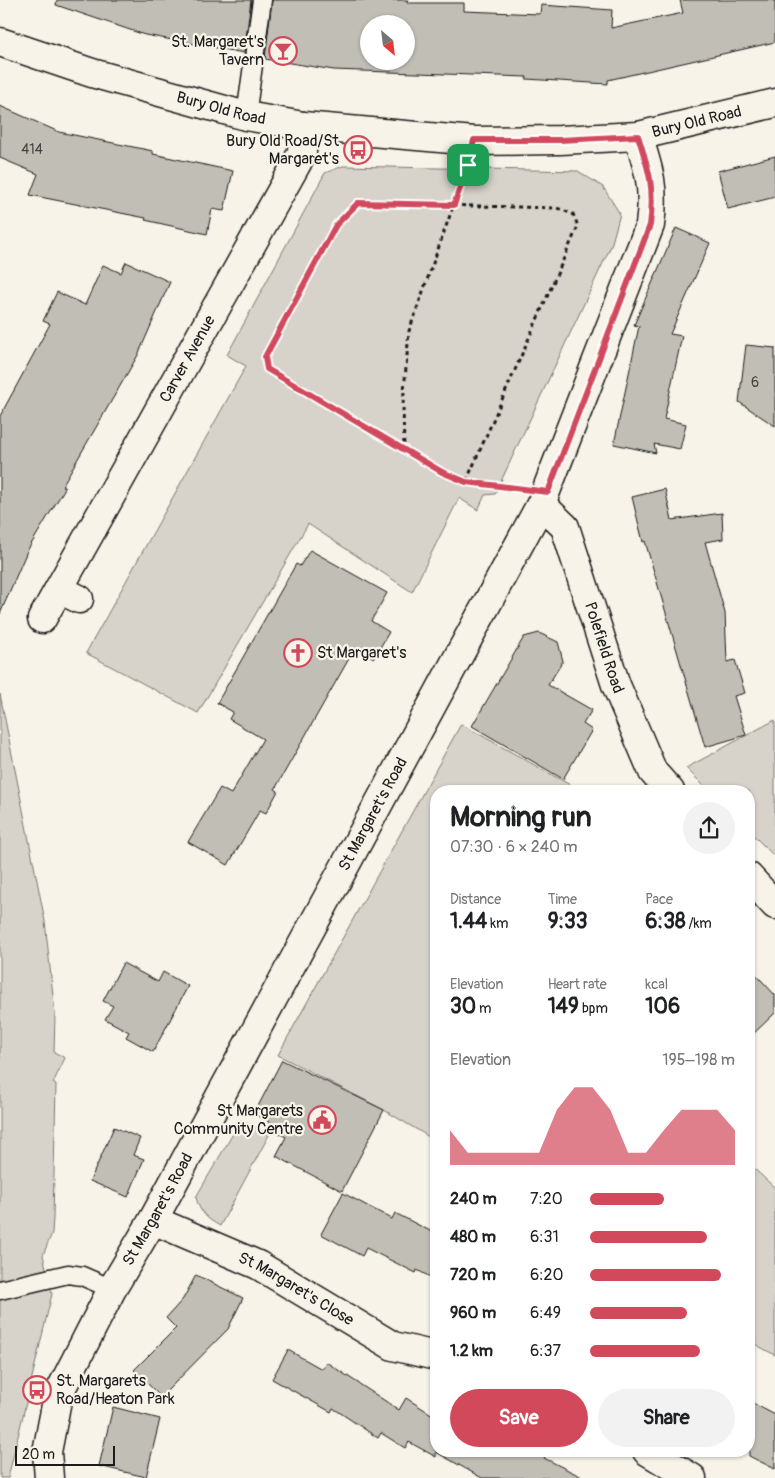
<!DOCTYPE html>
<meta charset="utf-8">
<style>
body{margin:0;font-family:Pangolin,sans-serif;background:#f2f2f2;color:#202124;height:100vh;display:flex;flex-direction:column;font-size:19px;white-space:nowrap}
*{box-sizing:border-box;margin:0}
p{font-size:16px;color:#757577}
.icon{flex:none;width:28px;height:28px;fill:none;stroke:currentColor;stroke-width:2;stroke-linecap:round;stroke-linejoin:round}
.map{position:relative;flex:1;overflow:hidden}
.side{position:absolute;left:430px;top:785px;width:325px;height:672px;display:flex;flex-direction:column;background:#fff;border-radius:20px;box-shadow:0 1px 4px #0004}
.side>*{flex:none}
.needle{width:32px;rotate:152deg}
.buttons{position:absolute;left:360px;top:15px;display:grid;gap:10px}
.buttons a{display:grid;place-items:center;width:55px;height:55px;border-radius:50%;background:#fff;box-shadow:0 1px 4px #0004;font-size:25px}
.scale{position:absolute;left:15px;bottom:12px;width:100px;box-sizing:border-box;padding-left:5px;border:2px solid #1c1c1c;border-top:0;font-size:14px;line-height:18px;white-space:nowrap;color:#1c1c1c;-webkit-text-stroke:4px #f7f3e8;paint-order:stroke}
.pin{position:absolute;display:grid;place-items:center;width:42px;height:42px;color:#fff;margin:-21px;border-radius:10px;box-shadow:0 2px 8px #0006}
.round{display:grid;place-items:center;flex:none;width:52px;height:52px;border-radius:26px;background:#f2f2f2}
.head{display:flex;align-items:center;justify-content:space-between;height:85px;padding:0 20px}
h1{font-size:28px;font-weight:800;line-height:38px}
.metrics{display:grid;grid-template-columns:repeat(3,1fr);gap:8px;height:85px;padding:5px 20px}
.metrics div{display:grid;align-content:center}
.metrics b{font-size:21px;font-weight:800}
.metrics small{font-size:14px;font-weight:400}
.metrics p{font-size:14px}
.chart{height:140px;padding:10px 20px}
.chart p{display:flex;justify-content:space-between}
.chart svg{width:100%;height:90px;margin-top:5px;fill:#d1495b;opacity:.7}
.button{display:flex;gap:10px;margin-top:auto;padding:10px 20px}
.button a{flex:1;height:58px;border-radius:30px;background:#d1495b;color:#fff;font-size:20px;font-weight:800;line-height:58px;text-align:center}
.button a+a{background:#f2f2f2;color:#202124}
ul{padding:0 20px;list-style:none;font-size:16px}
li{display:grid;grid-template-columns:80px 60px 1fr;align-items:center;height:38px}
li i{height:12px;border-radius:6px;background:#d1495b}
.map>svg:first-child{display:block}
.green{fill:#d7d3cb;stroke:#7a7874}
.building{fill:#c0beb5;stroke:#1c1c1c;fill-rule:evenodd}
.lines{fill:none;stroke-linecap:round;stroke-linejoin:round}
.service-casing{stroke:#1c1c1c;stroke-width:21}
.minor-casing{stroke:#1c1c1c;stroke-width:31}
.primary-casing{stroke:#1c1c1c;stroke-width:31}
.path{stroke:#1c1c1c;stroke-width:3;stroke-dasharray:4 4;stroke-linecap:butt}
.service{stroke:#f7f3e8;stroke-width:18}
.minor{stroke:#f7f3e8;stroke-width:28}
.primary{stroke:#f7f3e8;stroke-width:28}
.route-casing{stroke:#fff;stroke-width:10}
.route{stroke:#d1495b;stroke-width:6}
.labels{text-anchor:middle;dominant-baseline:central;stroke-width:4.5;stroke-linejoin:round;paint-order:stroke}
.number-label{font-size:14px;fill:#454442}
.poi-label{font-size:16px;fill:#1c1c1c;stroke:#f7f3e8;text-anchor:end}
.street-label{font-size:16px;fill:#1c1c1c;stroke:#f7f3e8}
</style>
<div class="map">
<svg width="775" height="1478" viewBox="0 0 775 1478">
<rect width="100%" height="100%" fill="#f7f3e8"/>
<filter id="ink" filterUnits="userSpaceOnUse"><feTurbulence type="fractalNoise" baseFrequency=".02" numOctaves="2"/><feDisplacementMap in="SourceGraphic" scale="10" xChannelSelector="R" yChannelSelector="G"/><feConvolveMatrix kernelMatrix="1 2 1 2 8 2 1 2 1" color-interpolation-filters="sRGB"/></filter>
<g filter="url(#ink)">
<!-- green -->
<path class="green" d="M343,166L578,171L603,187L620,214L611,246L495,494L485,495L478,510L459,498L412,592L308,524L198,713L86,653L246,366L227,355L325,173Z
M0,694L45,921L55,1014L54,1052L65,1058L53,1083L56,1085L53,1218L52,1233L43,1255L52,1294L8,1478H0Z
M775,720V857L749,831V791H709L686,768Z
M461,724L581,791H436V1141L384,1110L278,1055Z
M241,1120L269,1135L220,1226C207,1219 199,1212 196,1197Z
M749,1164L775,1188V1355L749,1341Z"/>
<!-- building -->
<path class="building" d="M57,0H251L244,53L145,35L56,5Z
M272,0H408L407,3H464V11L540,14L541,5L612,10L611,28L683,13L680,0H775V42L608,80V84L526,79L527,77L334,70L265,59ZM369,24H406V61H369Z
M0,106L59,132L153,151V154L233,171L224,211L212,209L207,234L145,220L146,218L30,195L38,174L0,158Z
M775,156V197L728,209L718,171Z
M676,228L710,243L670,334L682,336L664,419L686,424L680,449L654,444L656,453L614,444L639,326L634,325Z
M126,262L170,282L138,355L62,486L65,488L27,551L0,614V416L50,324L43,321L57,292L85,305L103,265L121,273Z
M746,345L775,348V426L739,402Z
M665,489L672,520L722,513L723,539L705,542L725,613L727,662L735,660L745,693L734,696L746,735L705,747L645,541L643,542L632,497Z
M310,550L387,593L371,621L389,632L374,658L355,648L275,789L278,791L266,813L260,810L228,865L188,842L220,788L231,794L263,739L229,719L233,712L217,703L296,564L300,566Z
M539,633L558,642L563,661L548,685L592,710L583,724L592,730L563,779L472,726L524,637Z
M123,963L158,982L163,972L188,986L153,1052L126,1037L129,1032L105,1019L113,1006L103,1001Z
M749,967L775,995V1013L749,1038Z
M282,1060L384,1110L342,1191L276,1156L286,1137L276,1132L279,1127L254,1114Z
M114,1127L140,1138L133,1155L144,1159L128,1197L90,1181Z
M343,1193L392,1219L395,1213L436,1234V1280L417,1270L416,1273L366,1248L362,1256L321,1234Z
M196,1275L243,1298L228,1329L161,1397L134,1370L176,1328L166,1318L183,1299Z
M288,1350L322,1369L326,1362L399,1410L406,1398L436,1417V1451H548L544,1458L584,1478H482L436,1452V1457L409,1442L405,1448L381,1433L378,1438L333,1408L331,1412L272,1379Z
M749,1401L775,1415V1469L749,1456Z
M113,1407L160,1419L146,1477L99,1466Z"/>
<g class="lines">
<defs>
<path id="service" d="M246,116L262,0
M0,1290L68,1274L82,1276L112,1289"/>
<g id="minor">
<path id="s1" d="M541,504L565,527L616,685L653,772L670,791"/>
<path d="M59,589L79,599"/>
<path id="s2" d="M42,619L297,163L302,152L303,126"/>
<path d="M749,877L775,905"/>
<path id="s3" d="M153,1220L258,1265L393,1346L436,1356"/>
<path d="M647,1451L692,1478"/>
<path id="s4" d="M49,1478L47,1452L58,1395L112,1289L153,1220L541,504L650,225C655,188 649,170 638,136"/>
</g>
<g id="primary">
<path id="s5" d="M0,42L92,73L246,116L303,126L474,141L560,140L638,136L775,103"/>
</g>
</defs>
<!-- service casing -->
<use href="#service" class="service-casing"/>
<!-- minor casing -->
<use href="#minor" class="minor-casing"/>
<!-- primary casing -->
<use href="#primary" class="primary-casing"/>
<!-- path -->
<path class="path" d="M466,170L409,331L403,404L404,451L442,472L466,482L515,488
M404,451L267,369L265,357L336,225L358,203L557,208L573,214L578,226L466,482"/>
<!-- service -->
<use href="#service" class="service"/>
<!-- minor -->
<use href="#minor" class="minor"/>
<!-- primary -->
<use href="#primary" class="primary"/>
</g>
</g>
<g class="lines" filter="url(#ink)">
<defs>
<path id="route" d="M638,136C649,170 655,188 650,225L548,492L466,482L442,472L267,369L265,357L336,225L358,203L454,205L468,165L474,140H560Z"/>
</defs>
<!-- route casing -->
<use href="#route" class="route-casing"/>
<!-- route -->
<use href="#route" class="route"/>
</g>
<!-- icons -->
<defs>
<symbol id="bar-ring" viewBox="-11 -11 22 22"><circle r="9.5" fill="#f7f3e8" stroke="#d1495b" stroke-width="1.5"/><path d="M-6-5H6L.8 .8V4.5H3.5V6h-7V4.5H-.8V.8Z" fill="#d1495b"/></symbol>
<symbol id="bus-ring" viewBox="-11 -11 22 22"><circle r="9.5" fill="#f7f3e8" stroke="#d1495b" stroke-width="1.5"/><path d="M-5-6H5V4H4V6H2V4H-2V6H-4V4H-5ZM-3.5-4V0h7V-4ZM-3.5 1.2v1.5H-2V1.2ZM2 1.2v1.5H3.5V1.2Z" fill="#d1495b"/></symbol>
<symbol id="church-ring" viewBox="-11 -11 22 22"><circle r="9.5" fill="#f7f3e8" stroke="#d1495b" stroke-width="1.5"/><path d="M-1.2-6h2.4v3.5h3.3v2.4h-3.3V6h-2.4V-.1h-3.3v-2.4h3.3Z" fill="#d1495b"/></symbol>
<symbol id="civic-ring" viewBox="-11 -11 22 22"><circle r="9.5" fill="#f7f3e8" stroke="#d1495b" stroke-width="1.5"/><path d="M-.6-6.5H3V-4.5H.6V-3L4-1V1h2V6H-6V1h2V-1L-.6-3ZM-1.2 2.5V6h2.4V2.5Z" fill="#d1495b"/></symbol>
</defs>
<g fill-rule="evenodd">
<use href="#bar-ring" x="267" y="35" width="32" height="32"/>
<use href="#bus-ring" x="342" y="134" width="32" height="32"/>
<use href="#church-ring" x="282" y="637" width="32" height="32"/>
<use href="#civic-ring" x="306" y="1104" width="32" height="32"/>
<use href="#bus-ring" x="21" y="1374" width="32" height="32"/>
</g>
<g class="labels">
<!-- number labels -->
<g class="number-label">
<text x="32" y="149">414</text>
<text x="755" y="382">6</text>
</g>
<!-- poi labels -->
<g class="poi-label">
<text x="264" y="42">St. Margaret's<tspan x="264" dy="18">Tavern</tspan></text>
<text x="339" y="141">Bury Old Road/St<tspan x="339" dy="18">Margaret's</tspan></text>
<text x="317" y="653" text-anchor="start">St Margaret's</text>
<text x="303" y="1111">St Margarets<tspan x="303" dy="18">Community Centre</tspan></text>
<text x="56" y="1381" text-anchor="start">St. Margarets<tspan x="56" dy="18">Road/Heaton Park</tspan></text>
</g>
<!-- street labels -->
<g class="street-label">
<text stroke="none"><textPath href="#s5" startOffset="231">Bury Old Road</textPath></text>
<text stroke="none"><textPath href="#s5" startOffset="711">Bury Old Road</textPath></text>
<text stroke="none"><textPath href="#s2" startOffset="298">Carver Avenue</textPath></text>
<text stroke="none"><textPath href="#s1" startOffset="160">Polefield Road</textPath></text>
<text stroke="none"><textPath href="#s4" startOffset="745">St Margaret's Road</textPath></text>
<text stroke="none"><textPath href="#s4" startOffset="295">St Margaret's Road</textPath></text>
<text stroke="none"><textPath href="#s3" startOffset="159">St Margaret's Close</textPath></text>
</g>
</g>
</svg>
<div class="buttons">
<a><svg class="needle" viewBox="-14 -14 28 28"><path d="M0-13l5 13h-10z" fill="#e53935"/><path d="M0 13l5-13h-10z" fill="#757577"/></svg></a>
</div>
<div class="scale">20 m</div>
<div class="pin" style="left:468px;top:165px;background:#1e9e55"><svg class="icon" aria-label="arrive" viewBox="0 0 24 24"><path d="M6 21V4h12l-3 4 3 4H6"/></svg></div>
<section class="side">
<div class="head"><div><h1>Morning run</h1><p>07:30 · 6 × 240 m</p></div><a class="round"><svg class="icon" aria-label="share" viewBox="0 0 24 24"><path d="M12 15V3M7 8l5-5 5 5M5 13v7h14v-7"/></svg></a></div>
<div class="metrics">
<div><p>Distance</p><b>1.44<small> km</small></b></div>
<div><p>Time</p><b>9:33</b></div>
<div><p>Pace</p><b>6:38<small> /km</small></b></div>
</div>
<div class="metrics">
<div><p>Elevation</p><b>30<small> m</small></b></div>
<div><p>Heart rate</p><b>149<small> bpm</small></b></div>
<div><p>kcal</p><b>106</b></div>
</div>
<div class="chart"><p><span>Elevation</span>195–198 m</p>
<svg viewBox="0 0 160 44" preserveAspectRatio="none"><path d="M0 44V27L10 38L20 38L30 38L40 38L50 38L60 17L70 6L80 6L90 17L100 38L110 38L120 27L130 17L140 17L150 17L160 27V44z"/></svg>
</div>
<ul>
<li><b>240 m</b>7:20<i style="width:51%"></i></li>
<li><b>480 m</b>6:31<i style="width:81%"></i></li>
<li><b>720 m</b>6:20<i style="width:90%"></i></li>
<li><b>960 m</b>6:49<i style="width:67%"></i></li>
<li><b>1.2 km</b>6:37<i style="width:76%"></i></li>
</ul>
<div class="button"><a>Save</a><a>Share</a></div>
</section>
</div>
